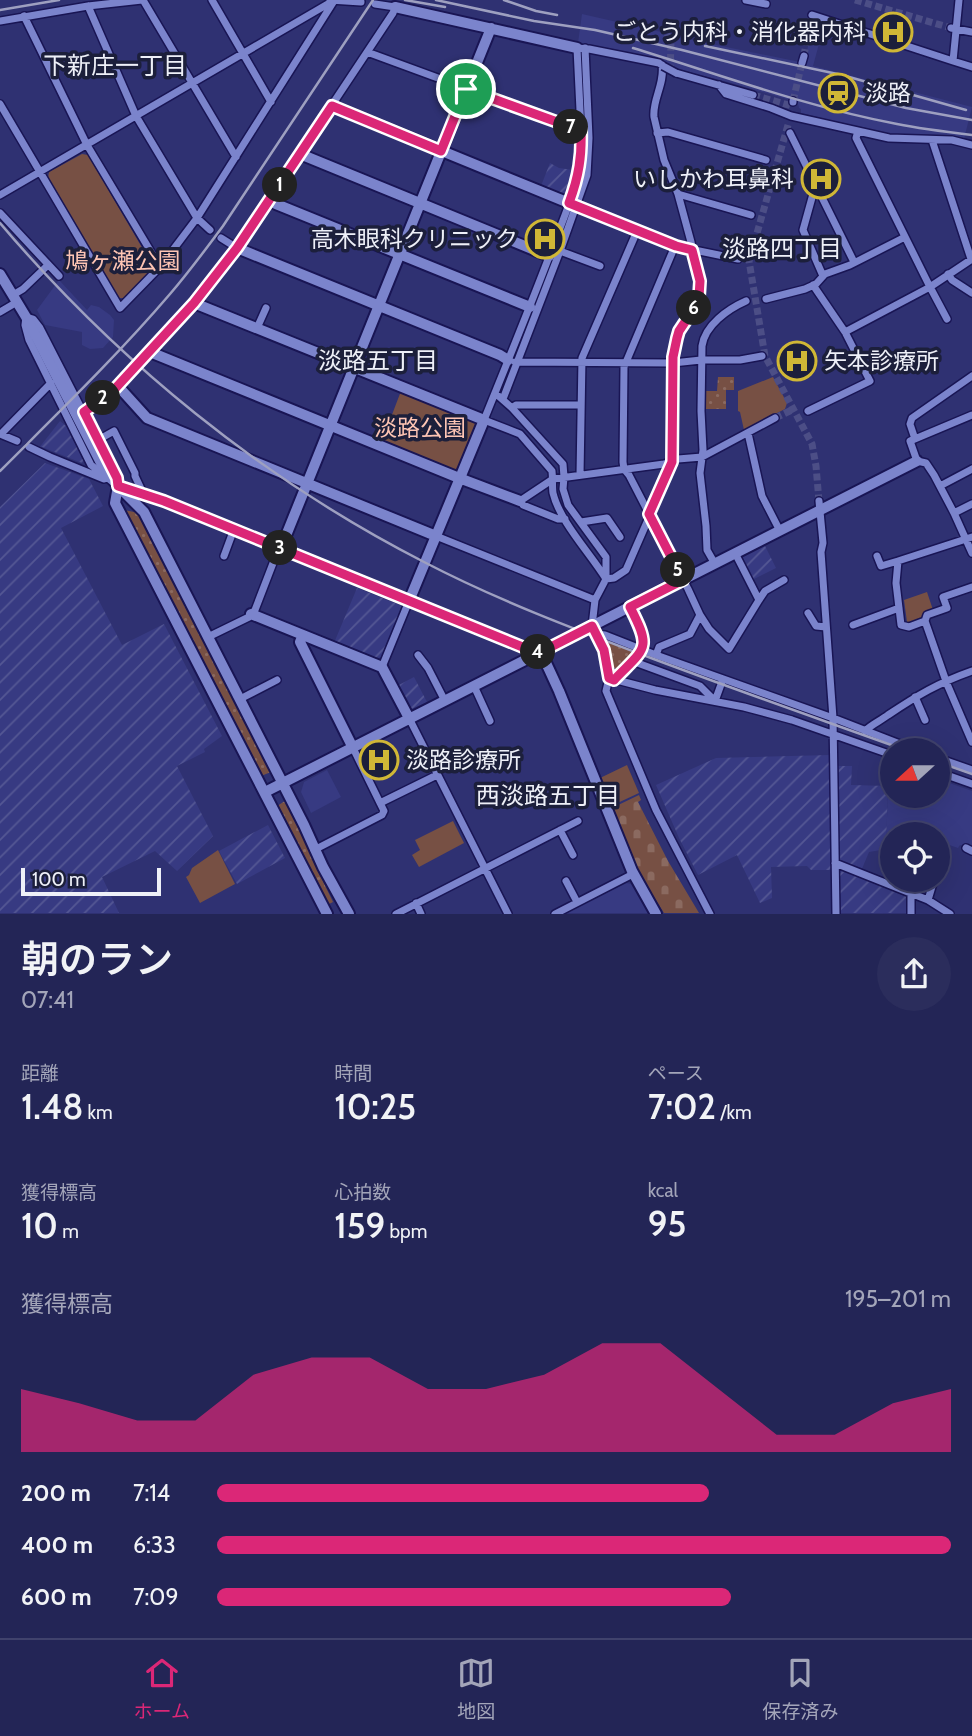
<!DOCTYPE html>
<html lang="ja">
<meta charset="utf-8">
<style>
body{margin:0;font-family:Cabin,"Noto Sans JP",sans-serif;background:#2b2d5c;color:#f1f3f6;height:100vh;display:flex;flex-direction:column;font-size:26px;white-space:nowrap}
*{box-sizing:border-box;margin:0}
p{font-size:23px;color:#a3a5b9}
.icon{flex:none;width:38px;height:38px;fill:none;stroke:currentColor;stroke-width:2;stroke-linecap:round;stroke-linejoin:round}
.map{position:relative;height:914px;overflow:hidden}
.drawer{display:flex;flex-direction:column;background:#232556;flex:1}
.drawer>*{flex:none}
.needle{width:46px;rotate:249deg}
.tools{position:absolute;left:880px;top:738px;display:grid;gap:14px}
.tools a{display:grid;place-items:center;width:70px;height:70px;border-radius:50%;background:#232556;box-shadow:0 7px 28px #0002,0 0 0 2px #40426c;font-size:35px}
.scale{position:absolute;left:21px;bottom:18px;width:140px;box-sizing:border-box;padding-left:7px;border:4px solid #eef0f8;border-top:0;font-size:19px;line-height:24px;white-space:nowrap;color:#eef0f8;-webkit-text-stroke:5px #1c1f3b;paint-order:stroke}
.pin{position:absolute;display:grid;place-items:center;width:60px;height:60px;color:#fff;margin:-30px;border:4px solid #fff;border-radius:50%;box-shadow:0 2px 7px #0007}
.km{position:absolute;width:35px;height:35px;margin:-18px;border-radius:50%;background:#222;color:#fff;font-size:19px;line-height:35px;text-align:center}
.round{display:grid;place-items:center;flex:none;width:74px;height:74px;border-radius:37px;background:#2b2d5c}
.overview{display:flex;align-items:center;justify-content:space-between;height:119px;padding:0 21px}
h1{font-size:38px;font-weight:600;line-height:52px}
.stats{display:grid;grid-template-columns:repeat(3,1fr);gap:10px;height:119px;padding:7px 21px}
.stats div{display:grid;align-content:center}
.stats b{font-size:35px;font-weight:600}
.stats small{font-size:19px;font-weight:400}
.stats p{font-size:19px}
.chart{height:196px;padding:14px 21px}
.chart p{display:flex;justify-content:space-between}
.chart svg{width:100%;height:126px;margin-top:7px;fill:#db2777;opacity:.7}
ul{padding:0 21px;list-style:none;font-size:23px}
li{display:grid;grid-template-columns:112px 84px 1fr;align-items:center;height:52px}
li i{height:18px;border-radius:9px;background:#db2777}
.dock{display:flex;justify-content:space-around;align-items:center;height:98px;border-top:2px solid #40426c;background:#232556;font-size:19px;color:#a3a5b9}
.dock a{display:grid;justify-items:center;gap:4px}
.dock .selected{color:#db2777}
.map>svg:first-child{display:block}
.built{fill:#373a82}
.industrial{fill:url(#industrial-furrows)}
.grass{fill:url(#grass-dots)}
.cemetery{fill:url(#cemetery-stones)}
.park{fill:#775044}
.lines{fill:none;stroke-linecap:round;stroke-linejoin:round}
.street-tunnel{stroke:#4c4e86;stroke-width:7;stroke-dasharray:7 3.5;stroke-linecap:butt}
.street-casing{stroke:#191554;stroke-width:10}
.secondary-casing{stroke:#191554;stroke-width:14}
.street{stroke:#7b84cc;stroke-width:7}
.secondary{stroke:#7b84cc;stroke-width:10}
.rail{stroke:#9ea0c0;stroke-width:2.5}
.street-bridge-casing{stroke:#191554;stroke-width:10;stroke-linecap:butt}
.street-bridge{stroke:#7b84cc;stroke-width:7}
.route-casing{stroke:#fff;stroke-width:14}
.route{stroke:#db2777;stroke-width:9}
.labels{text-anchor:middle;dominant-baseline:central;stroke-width:7;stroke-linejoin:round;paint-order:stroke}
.poi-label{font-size:23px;fill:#eef0f8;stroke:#1c1f3b;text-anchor:end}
.park-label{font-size:23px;fill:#fec5b4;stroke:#1c1f3b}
.neighbourhood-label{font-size:24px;fill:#eef0f8;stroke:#1c1f3b}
</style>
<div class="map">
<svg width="972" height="914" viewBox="0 0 972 914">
<defs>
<pattern id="industrial-furrows" width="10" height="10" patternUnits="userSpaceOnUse" patternTransform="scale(1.75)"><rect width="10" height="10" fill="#373a82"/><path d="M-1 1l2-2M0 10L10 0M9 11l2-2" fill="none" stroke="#545794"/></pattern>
<pattern id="grass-dots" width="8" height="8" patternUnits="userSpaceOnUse" patternTransform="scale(1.75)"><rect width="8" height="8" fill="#775044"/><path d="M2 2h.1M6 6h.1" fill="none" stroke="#8b6a60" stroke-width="1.8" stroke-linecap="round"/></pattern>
<pattern id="cemetery-stones" width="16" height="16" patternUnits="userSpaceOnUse" patternTransform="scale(1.75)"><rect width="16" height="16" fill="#775044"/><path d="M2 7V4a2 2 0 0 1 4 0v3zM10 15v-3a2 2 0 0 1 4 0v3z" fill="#8b6a60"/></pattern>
</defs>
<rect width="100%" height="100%" fill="#2f3172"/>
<!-- built -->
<path class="built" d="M582,14L661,32L663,34L805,63L813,18L825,22L813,66L972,107L964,139L953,136L890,135L801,113V109L799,108L798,104L790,100L728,82L675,69L661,62L578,43Z
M59,280L87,310L91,305L99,307L110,315L114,320L113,337L103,348L90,349L82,345V332L45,325L37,310Z
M327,770L341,797L311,813L301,792L304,782Z
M938,779L972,791V849L960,845L958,848L938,841V835L915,834L892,835V845L886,849L888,786H892V796H938Z
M626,883L631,884L648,913H565Z"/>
<!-- industrial -->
<path class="industrial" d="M550,163L559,168L573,170L568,192L563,194L541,186Z
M60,421L66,426L84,461L82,463L42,447L39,448Z
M45,463L89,479L103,506L61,528L122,645L164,624L222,736L204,749L205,752L177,766L213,836L177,871L155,851L102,877L119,913H0V507Z
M765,546L776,568L752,580L742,560L743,557Z
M357,588L402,606L381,657L376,659L334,643Z
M414,677L427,702L409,710L397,686Z
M830,755L831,870H811L807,866L771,867L772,898L760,903L737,855L698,875L679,838L656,785L716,758Z
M838,766H852L851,785L888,786L886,849L869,852L861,871L840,862L839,859Z
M268,825L285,858L237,884L219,851Z
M842,869L907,896L908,913H840V871Z"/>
<!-- grass -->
<path class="grass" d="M718,377H734V390H726V409H703V391H717Z
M124,510L139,513L271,772L261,776Z
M604,638L633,649L634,652L617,670L609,663L603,640Z
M285,801L287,802L300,828L313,861L333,902L329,904L277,806Z"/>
<!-- cemetery -->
<path class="cemetery" d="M639,795L641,800L638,802L668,861L699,913H664L637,870L612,808Z"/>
<!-- park -->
<path class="park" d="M82,154L88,155L151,263V270L124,298H118L48,178L49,172Z
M773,377L787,403L785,409L744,430L740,412L738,411V391Z
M401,391L474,420L476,426L458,468L453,470L382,441Z
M927,592L933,610L925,613L922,619L910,624L907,622L904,600Z
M627,765L639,793L611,806L600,778Z
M453,821L464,843L419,867L412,855L420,850L415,840Z
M218,850L235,884L200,903L186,877L189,875L192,868Z"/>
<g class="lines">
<!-- street-tunnel -->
<path class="street-tunnel" d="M855,0L951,28
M667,34L671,43L670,74
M804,56L807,37L812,15
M753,95L792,106L793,102
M793,101L802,63
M788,125L749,261L765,356L812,444L816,466L819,501
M775,418L794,409"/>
<defs>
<path id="street" d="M143,0L236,157
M212,0L271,102
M330,0L361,2
M746,0L766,4
M959,0L953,61L972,67
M88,6L136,116L197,218L210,230
M812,15L953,61
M24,16L87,145L160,267
M0,21L88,6L142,0
M951,28L972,32
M367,52L571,127L581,128
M802,63L804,56
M676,73L753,95
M719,85L726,94L771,108L791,116L889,138L952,140L972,145
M793,102V101
M0,104L120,308L160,267L197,218L334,1
M858,131L856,138L930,287L972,259
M657,133L668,132L766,160
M790,133L854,262
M932,140L971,259
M819,191L813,194L803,230L823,276
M678,194L751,215
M0,195L333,1
M573,205L675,246L738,259
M0,213L59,276
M221,238L237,248
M675,246L624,367L623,462L624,469L629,475L688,589L700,615L709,629L729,649L759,600L735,553
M560,251L600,266
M948,274L952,280L972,293
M13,295L23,289L48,265
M766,299L805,289L816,284L825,274L850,265L905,237
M0,312L17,302
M26,317L33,319L40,328L117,478L118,486L91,465L29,340L25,325Z
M257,328L266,308
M845,332L930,287L947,319
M515,362L673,363L701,360H740L762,356
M495,393L512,408L563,464L564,477L563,489L568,505L606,557V579L595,600L592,626L604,650L609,678L606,691L656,810L710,914
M503,399L560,251L587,175L589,138L585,48
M512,408L516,405H580
M808,411L870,381L845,332L813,285
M84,412L118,386L194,303L237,248L393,13L395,7L375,4
M972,415L910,441L917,461L926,463L934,475L954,513L972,553
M748,433L762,496L780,531
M0,434L17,441
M1,434L51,383
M915,439L910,424L912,418L972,376
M98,440L114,431L135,473V476L143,493
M29,447L50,457L104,479
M580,475L582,358L637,231
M940,486L972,469
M819,501L823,543L821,552L833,718L836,914
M954,513L972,504
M565,519H558L523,505L520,501L553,479L664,464L678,459L702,457L775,418
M581,522L607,518L620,537
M436,536L595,600
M972,537L898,561L896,583L901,625L909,627L925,621L947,684L972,742
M224,556L234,529
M877,556L881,566L898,561
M715,564L707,550L706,526L700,473L703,450L701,411L702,346C705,325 728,309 746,301
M606,579C590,553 560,522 553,493C552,486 553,479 552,471L520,434L484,420C507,363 530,307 552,249C564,217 578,186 582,152L577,48L589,49L659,63L663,66
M606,579L614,578L626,570L671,467L673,449V357L679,331L695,307L699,297L701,288L691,242L678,194L664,160L654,117C652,100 665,84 662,65
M759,600L765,591L784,580
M808,613L816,626L826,627
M925,621L927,615L947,608L943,597L972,587
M853,625L899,608
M597,634L605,635L656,655L833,718L918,751
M208,637L249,617L255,610L275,558L281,548
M418,655L428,668L445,701
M656,655L659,647L690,634L700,615
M632,661L700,686L715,701L723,679
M382,667L409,601
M609,678L655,690L744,707L792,720L892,755
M614,680L643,649L644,636L630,607
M474,686L490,721
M915,697L925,720
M240,699L277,680
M410,720L508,914
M865,731C872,724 880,721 888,715C918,695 938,683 972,671
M938,758L972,770
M938,772L972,784
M380,803L437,775
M560,830L573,855
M966,848L972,851
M314,850L382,815L384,811L353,748
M938,856L945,858
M835,863L928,900L950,914
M911,880V914
M566,881L577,902
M928,900L934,880
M416,903L421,914
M396,914L578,821
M555,914L633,874"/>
<path id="secondary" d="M395,7L577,48
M332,106L569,203
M300,154L549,256
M270,200L276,204L530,307
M237,248L500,355L508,360
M0,274L26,317L103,467L118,486L144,512L304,825L323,867L349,914
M194,303L484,420L409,601
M150,352L459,478L520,501
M118,386L147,418L436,536
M118,486L115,503L327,914
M120,487L164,501L530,650L541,652
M281,548L491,28
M251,614L382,667L410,720
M303,635L300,642L353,748
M541,652L559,691L632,871L656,914
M265,792L917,461"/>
</defs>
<!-- street casing -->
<use href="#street" class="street-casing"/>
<!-- secondary casing -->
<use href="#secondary" class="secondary-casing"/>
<!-- street -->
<use href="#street" class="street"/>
<!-- secondary -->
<use href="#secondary" class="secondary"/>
<!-- rail -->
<path class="rail" d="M405,0L445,7
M436,0L534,21L595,30L682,50L906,108L972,120
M504,0L536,11L557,15
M0,10L59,0
M705,46L842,75L966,110
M633,48C721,75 807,107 897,124C922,129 947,132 972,135
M0,223C118,362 262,479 424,562C497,600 574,629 651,658C736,690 822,720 908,751
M0,471C58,413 117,356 170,294C189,272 206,249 223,226L373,0
M938,762L972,774"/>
<defs>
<path id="street-bridge" d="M663,66L676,73"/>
</defs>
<!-- street-bridge casing -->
<use href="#street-bridge" class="street-bridge-casing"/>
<!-- street-bridge -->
<use href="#street-bridge" class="street-bridge"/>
</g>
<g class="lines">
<defs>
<path id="route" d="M466,89L571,127L581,128C582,156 579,176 569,203L676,246L692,250L700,281L699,297L695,307L679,331L677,338L673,357L672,462L649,514L683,580L630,607C652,650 646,647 614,680L609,678L604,650L592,626L541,652L530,650L164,501L118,486L117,478L84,412L112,392L194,303L237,248L332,106L441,151Z"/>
</defs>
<!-- route casing -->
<use href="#route" class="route-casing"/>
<!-- route -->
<use href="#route" class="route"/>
</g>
<!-- icons -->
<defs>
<symbol id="hospital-ring" viewBox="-11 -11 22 22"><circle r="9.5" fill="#1c1f3b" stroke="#d0b736" stroke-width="1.5"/><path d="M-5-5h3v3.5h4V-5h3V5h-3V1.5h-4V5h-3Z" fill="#d0b736"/></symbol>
<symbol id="station-ring" viewBox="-11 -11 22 22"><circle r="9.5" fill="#1c1f3b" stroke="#d0b736" stroke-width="1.5"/><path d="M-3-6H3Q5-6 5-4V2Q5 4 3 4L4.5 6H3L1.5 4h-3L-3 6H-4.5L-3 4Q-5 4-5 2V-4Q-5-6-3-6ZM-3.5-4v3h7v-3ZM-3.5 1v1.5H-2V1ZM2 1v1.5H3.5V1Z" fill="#d0b736"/></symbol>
</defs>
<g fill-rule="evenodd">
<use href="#hospital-ring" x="871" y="10" width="44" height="44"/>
<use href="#station-ring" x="816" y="71" width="44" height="44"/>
<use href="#hospital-ring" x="799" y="157" width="44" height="44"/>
<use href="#hospital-ring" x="523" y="217" width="44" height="44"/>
<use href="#hospital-ring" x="775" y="339" width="44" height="44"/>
<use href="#hospital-ring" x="357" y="738" width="44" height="44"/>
</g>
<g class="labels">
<!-- poi labels -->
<g class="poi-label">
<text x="866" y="32">ごとう内科・消化器内科</text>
<text x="865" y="93" text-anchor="start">淡路</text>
<text x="794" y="179">いしかわ耳鼻科</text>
<text x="518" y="239">高木眼科クリニック</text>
<text x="824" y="361" text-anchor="start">矢本診療所</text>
<text x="406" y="760" text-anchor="start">淡路診療所</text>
</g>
<!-- park labels -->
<g class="park-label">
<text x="123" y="261">鳩ヶ瀬公園</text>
<text x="420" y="428">淡路公園</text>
</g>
<!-- neighbourhood labels -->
<g class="neighbourhood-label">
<text x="115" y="65">下新庄一丁目</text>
<text x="782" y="248">淡路四丁目</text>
<text x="378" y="360">淡路五丁目</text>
<text x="548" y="795">西淡路五丁目</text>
</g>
</g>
</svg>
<div class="tools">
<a><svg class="needle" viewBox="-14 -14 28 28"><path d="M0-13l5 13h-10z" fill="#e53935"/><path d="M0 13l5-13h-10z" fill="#a3a5b9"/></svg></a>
<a><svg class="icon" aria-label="locate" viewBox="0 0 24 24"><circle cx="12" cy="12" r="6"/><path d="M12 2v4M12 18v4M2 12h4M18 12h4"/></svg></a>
</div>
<div class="scale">100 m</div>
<div class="pin" style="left:466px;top:89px;background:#1e9e55"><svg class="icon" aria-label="arrive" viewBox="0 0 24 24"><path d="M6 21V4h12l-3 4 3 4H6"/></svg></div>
<b class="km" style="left:280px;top:185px">1</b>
<b class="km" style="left:103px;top:398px">2</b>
<b class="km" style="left:280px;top:548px">3</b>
<b class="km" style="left:538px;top:652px">4</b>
<b class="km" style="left:678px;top:570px">5</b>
<b class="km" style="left:694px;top:308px">6</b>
<b class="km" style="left:571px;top:127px">7</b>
</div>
<section class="drawer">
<div class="overview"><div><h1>朝のラン</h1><p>07:41</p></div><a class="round"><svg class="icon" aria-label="share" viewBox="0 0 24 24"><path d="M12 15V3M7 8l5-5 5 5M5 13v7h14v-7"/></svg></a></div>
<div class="stats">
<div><p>距離</p><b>1.48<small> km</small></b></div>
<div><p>時間</p><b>10:25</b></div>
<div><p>ペース</p><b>7:02<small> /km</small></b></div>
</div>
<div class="stats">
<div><p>獲得標高</p><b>10<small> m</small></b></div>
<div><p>心拍数</p><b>159<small> bpm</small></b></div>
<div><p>kcal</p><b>95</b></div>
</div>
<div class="chart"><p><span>獲得標高</span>195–201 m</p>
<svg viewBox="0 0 160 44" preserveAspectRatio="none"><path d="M0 44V22L10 27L20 33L30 33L40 17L50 11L60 11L70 22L80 22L90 17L100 6L110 6L120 22L130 38L140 38L150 27L160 22V44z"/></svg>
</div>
<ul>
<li><b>200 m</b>7:14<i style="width:67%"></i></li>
<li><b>400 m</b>6:33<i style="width:100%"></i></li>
<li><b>600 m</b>7:09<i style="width:70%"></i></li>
</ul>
</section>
<nav class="dock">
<a class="selected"><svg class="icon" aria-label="home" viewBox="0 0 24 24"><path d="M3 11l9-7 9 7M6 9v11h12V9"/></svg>ホーム</a>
<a><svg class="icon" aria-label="map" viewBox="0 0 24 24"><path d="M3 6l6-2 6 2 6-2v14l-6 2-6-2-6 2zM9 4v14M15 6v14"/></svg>地図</a>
<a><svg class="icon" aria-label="saved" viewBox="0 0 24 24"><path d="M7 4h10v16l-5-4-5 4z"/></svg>保存済み</a>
</nav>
